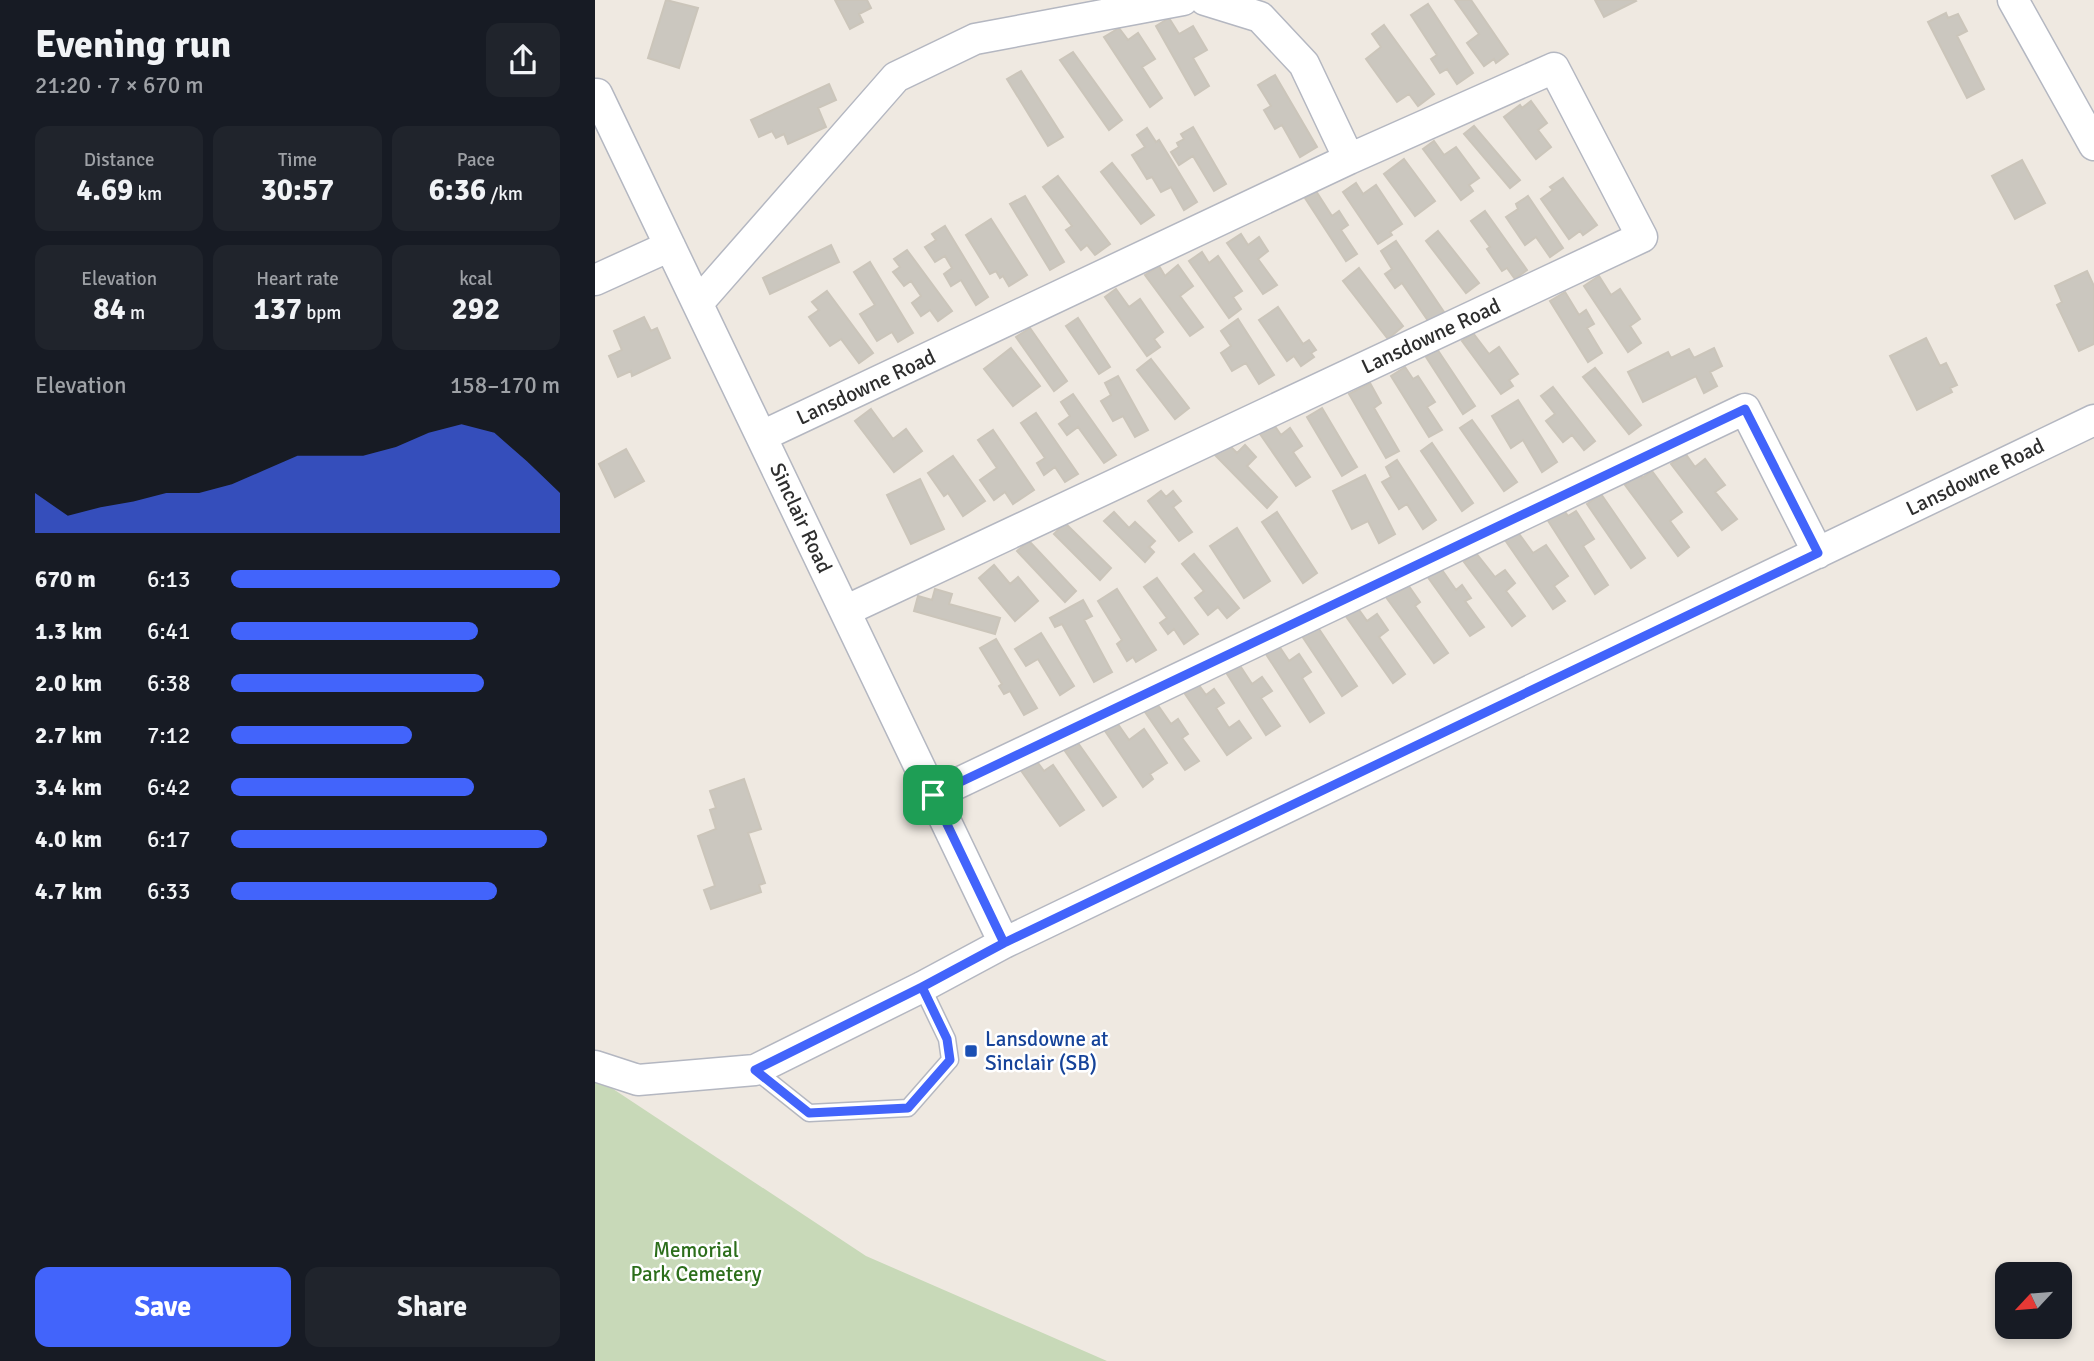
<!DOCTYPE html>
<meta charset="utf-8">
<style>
body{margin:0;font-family:Signika,sans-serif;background:#20242c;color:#f1f3f6;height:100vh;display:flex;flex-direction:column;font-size:26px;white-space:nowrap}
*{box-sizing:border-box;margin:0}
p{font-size:23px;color:#9ea1a6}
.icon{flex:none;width:38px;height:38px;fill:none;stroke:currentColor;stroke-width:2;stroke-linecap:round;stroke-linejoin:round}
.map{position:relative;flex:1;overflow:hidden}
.details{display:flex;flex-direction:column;background:#171b24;width:595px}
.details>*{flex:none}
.needle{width:46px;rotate:244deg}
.tools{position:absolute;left:1400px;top:1262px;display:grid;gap:14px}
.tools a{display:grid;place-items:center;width:77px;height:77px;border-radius:14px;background:#171b24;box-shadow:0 4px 10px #0003;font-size:35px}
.pin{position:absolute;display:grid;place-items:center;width:60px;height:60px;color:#fff;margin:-30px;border-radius:14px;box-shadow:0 4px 10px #0006}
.round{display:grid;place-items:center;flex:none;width:74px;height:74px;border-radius:14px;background:#20242c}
.summary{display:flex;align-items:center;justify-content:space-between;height:119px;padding:0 35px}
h1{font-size:38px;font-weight:700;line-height:52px}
.metrics{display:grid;grid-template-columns:repeat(3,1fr);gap:10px;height:119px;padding:7px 35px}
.metrics div{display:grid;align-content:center;border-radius:14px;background:#20242c;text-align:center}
.metrics b{font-size:30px;font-weight:700}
.metrics small{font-size:19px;font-weight:400}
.metrics p{font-size:19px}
.chart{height:196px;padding:14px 35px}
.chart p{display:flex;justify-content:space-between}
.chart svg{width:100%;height:126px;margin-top:7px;fill:#4264fb;opacity:.7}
.button{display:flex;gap:14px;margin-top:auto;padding:14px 35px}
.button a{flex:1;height:80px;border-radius:14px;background:#4264fb;color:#fff;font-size:28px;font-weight:700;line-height:80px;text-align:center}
.button a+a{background:#20242c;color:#f1f3f6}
ul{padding:0 35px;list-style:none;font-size:23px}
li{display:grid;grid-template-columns:112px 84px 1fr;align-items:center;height:52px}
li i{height:18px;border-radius:9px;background:#4264fb}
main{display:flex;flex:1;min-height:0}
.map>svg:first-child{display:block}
.cemetery{fill:#c8d9b8}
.building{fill:#cbc7bf;stroke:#cbc5ba;stroke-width:2}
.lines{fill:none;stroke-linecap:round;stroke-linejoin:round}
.lane-casing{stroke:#b4b7c1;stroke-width:19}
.street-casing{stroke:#b4b7c1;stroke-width:33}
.lane{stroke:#fff;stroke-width:16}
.street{stroke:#fff;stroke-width:30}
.route-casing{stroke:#fff;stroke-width:14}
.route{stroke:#4264fb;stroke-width:9}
.transit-dot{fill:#1a4fb4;stroke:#fff;stroke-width:2.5}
.labels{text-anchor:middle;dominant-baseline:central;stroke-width:5;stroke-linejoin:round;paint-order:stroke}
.street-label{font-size:21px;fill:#2e2e2e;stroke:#fff}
.transit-label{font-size:21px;fill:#164399;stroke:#fff;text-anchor:start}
.park-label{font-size:21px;fill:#2c6e1b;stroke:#fff}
</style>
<main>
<section class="details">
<div class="summary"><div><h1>Evening run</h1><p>21:20 · 7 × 670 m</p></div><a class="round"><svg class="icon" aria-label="share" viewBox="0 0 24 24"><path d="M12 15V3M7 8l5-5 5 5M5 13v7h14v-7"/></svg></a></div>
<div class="metrics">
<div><p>Distance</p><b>4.69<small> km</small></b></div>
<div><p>Time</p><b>30:57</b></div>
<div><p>Pace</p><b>6:36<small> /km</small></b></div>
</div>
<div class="metrics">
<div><p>Elevation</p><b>84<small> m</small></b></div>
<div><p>Heart rate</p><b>137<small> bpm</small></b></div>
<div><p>kcal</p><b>292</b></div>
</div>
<div class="chart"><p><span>Elevation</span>158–170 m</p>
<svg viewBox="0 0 160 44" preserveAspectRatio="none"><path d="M0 44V30L10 38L20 35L30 33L40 30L50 30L60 27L70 22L80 17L90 17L100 17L110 14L120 9L130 6L140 9L150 19L160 30V44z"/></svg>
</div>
<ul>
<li><b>670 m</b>6:13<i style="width:100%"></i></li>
<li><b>1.3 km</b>6:41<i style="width:75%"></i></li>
<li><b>2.0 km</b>6:38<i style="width:77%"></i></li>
<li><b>2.7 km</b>7:12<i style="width:55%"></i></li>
<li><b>3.4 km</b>6:42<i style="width:74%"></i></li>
<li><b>4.0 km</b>6:17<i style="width:96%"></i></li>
<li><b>4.7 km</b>6:33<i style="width:81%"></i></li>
</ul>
<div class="button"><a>Save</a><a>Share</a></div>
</section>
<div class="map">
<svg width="1499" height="1361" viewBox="0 0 1499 1361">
<rect width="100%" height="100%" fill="#efe9e1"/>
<!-- cemetery -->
<path class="cemetery" d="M0,1077L271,1256L512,1361H0Z"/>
<!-- building -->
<path class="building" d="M71,0L103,8L84,68L53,58Z
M240,0H272L276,8L264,14L268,22L255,29Z
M860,0H876L913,54L901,63L899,59L889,66L872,43L884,34Z
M1000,0H1040L1041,1L1009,17Z
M833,4L878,73L862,84L852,69L845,73L836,59L842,55L816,15Z
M1351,13L1353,18L1363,14L1372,31L1362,36L1389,89L1372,98L1333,22Z
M574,18L584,34L598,26L612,50L598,58L614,86L600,95L561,26Z
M789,25L839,94L823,106L814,94L802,102L771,59L786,47L777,34Z
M524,28L533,40L543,33L560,59L547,67L567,98L555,107L509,37Z
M478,52L527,120L514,130L465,60Z
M426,71L468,137L453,146L412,79Z
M680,75L722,147L705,157L687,125L680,129L669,110L676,106L663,85Z
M234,84L241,100L223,108L231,127L193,144L189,134L181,138L177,131L164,137L156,120Z
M936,101L952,123L943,130L956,147L941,159L909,117L925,105L927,108Z
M879,126L925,180L915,188L869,134Z
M598,127L631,184L619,191L598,156L584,165L576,152L584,147L582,143L589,139L586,134Z
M552,128L561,142L564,140L602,202L589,210L576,187L566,192L557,177L552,179L537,155L550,147L542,135Z
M839,141L849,155L861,147L884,178L874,185L878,191L866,200L828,149Z
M809,159L840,201L820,216L789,174Z
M1427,160L1450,203L1420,219L1397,176Z
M517,163L559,215L546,224L506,172Z
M463,176L515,244L500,255L492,245L486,250L471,230L477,226L448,187Z
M968,178L1002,225L988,235L985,231L974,239L946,199L958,190L955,187Z
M761,183L768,194L781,185L807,224L795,232L797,235L783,244L748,192Z
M721,191L737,216L744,211L753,225L746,230L762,254L751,261L710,198Z
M430,196L469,262L455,270L415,204Z
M933,196L968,248L955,257L941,237L930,245L911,217L923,209L921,204Z
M890,211L932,270L920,279L912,268L907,271L892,249L895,247L876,221Z
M396,219L432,275L414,286L408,276L405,278L401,271L395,274L371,235Z
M350,226L393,297L381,305L366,280L356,286L349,274L357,268L350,256L340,262L330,247L341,240L337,234Z
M843,231L884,283L871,293L831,241Z
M646,234L653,245L664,237L673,251L663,259L682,285L668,294L632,243Z
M801,241L849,312L834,322L807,283L800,288L790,274L797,269L786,251Z
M236,245L244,262L175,294L168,278Z
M312,250L357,311L343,321L335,310L326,316L317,303L326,296L316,281L309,286L298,272L305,267L299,259Z
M607,252L614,263L623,256L647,291L638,297L646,309L634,318L594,261Z
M275,262L318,333L303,342L297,332L282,341L265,314L280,305L259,272Z
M583,265L598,286L585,296L608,327L595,336L550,275L564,266L570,276Z
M764,268L808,326L793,339L748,281Z
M1492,271L1499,286V344L1484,351L1462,305L1467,302L1460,286Z
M1004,276L1016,295L1025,289L1045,319L1035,326L1046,343L1033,352L989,286Z
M521,289L534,307L545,299L568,332L559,339L565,347L552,356L510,297Z
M232,291L278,353L264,363L246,339L235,346L214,317L224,310L217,302Z
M970,292L984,315L991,310L999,324L992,328L1007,353L993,362L955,301Z
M683,307L708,344L714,340L721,350L716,353L719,357L706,366L699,356L692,361L664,320Z
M49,317L56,331L62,328L75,358L37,376L36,371L23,377L14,356L27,350L19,331Z
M483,318L515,367L504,374L471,326Z
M643,319L679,375L664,384L651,363L637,371L626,353L636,346L626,331Z
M435,328L472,381L459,391L421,337Z
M878,333L894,354L904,347L923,374L914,380L918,386L906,394L867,341Z
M1331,338L1345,366L1351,363L1362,385L1355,388L1357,392L1322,410L1295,356Z
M416,348L445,386L418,406L389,369Z
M1119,348L1127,366L1115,372L1122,386L1109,393L1101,376L1048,402L1033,372L1073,352L1076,358L1094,349L1099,358Z
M842,349L880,406L868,414L831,357Z
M556,359L594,408L580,419L542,370Z
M810,367L818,379L823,376L840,402L832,407L847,430L834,437L796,376Z
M1000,368L1046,425L1034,434L988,377Z
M523,376L553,430L540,437L528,416L518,421L506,401L516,395L510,383Z
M775,383L786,403L779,408L804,451L791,458L754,394Z
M958,387L1000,441L989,450L977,435L968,442L951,421L960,414L946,396Z
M478,394L521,455L509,463L483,427L472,435L464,424L475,416L466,402Z
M923,400L962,462L947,472L928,440L916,448L897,416Z
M727,408L762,467L747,476L712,417Z
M276,409L298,439L311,429L327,451L299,472L260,421Z
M441,413L483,474L470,482L460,467L449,475L442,463L450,458L426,423Z
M877,420L922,482L909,491L865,428Z
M677,422L686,435L695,428L707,446L698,452L715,477L701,486L663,431Z
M398,430L439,490L418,504L410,492L399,500L385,480L402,468L383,440Z
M631,442L642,453L650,445L661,457L652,466L682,497L672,508L619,454Z
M837,443L878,503L867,511L826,451Z
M31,449L49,481L20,497L4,464Z
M1090,453L1100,467L1110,459L1130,485L1120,492L1142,519L1127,530L1076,464Z
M358,456L390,501L368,516L353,493L349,496L333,473Z
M802,460L841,520L828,529L812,504L804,509L787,482L796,477L791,467Z
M1057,471L1087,512L1075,521L1094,547L1083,556L1030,485L1045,474L1047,478Z
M770,475L800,534L784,543L773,521L757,529L738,491Z
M325,479L349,529L316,544L292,495Z
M566,491L571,497L578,491L586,501L578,507L597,532L584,541L553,501Z
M1006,494L1050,558L1036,568L992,504Z
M968,509L973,516L981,511L999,539L988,546L1013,585L1000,594L952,519Z
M519,512L534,528L540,522L560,541L554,547L559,552L550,562L509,521Z
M682,512L722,573L708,583L667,522Z
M470,523L516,568L505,580L459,534Z
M642,528L675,581L649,598L615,546Z
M922,531L938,553L951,545L973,576L959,586L970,601L958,609L910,540Z
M434,541L481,591L470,602L422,551Z
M881,553L900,577L910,570L920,583L911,591L930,616L917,626L869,562Z
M599,554L644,608L632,618L623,607L613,615L600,598L609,591L587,564Z
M399,565L415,584L423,577L443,601L420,621L384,578Z
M845,567L861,590L867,585L876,598L870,601L889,627L875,636L832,576Z
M562,578L603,634L589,644L579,629L573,634L565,623L572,618L549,587Z
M800,584L805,591L813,585L825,602L820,606L853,653L839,663L788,593Z
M340,589L357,594L354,604L405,618L400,634L319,611L323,596L337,600Z
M522,589L561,650L541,662L538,657L532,661L522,644L527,640L503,601Z
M488,600L497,616L489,620L517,672L499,682L467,624L460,627L455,618Z
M762,607L772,621L782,614L793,630L784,637L810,674L798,683L750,615Z
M718,620L762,686L747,696L703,630Z
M446,633L479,686L465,695L443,659L431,666L420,649Z
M401,639L442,708L429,715L415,691L409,694L404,686L407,684L385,648Z
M682,643L694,661L704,654L716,672L707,678L729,713L715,722L669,651Z
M640,658L657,684L667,677L677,691L666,698L685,726L671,735L627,666Z
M601,681L611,695L619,689L629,703L621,708L634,728L644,721L656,738L632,755L588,691Z
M560,701L576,724L583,719L593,734L587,738L604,761L590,770L548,709Z
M518,717L534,740L549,729L572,763L555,774L558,779L548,787L506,725Z
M483,743L521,797L508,806L470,751Z
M440,759L449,771L458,765L489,810L465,826L425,769Z
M149,779L166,829L153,833L170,883L164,885L166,892L116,909L109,890L120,886L103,836L121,829L115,810L121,808L115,791Z"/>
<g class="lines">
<defs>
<path id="lane" d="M160,1070L214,1113L313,1108L355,1060L352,1039L327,987"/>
<path id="street" d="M610,0L665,17L709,64L754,159
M1418,0L1499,145
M2,94L409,943
M0,280L75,246
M103,303L301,77L380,39L588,0
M167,436L754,159L959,68L1047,237L250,611
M338,795L1150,409L1223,553
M0,1066L43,1080L160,1070L327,987L409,943L1499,420"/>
</defs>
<!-- lane casing -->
<use href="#lane" class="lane-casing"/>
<!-- street casing -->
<use href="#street" class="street-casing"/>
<!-- lane -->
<use href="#lane" class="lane"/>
<!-- street -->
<use href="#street" class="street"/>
</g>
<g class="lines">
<defs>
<path id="route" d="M338,795L409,943L327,987L352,1039L355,1060L313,1108L214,1113L160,1070L327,987L409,943L1223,553L1150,409L338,795"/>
</defs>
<!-- route casing -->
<use href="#route" class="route-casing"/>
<!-- route -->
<use href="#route" class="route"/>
</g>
<!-- markers -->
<rect class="transit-dot" x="369" y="1044" width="14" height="14" rx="3.5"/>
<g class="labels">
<!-- street labels -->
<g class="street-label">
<text transform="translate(836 336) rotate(-25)">Lansdowne Road</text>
<text transform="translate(271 387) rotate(-25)">Lansdowne Road</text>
<text transform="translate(1380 477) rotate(-26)">Lansdowne Road</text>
<text transform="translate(206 518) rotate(65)">Sinclair Road</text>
</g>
<!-- transit labels -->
<g class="transit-label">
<text x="390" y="1039">Lansdowne at<tspan x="390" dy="24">Sinclair (SB)</tspan></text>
</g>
<!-- park labels -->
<g class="park-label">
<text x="101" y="1250">Memorial<tspan x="101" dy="24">Park Cemetery</tspan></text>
</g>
</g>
</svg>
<div class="tools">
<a><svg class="needle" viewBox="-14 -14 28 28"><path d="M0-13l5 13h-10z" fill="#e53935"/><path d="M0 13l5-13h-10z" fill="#9ea1a6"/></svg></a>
</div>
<div class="pin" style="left:338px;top:795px;background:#1e9e55"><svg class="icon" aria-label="arrive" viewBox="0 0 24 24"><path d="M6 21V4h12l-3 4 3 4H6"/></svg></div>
</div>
</main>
